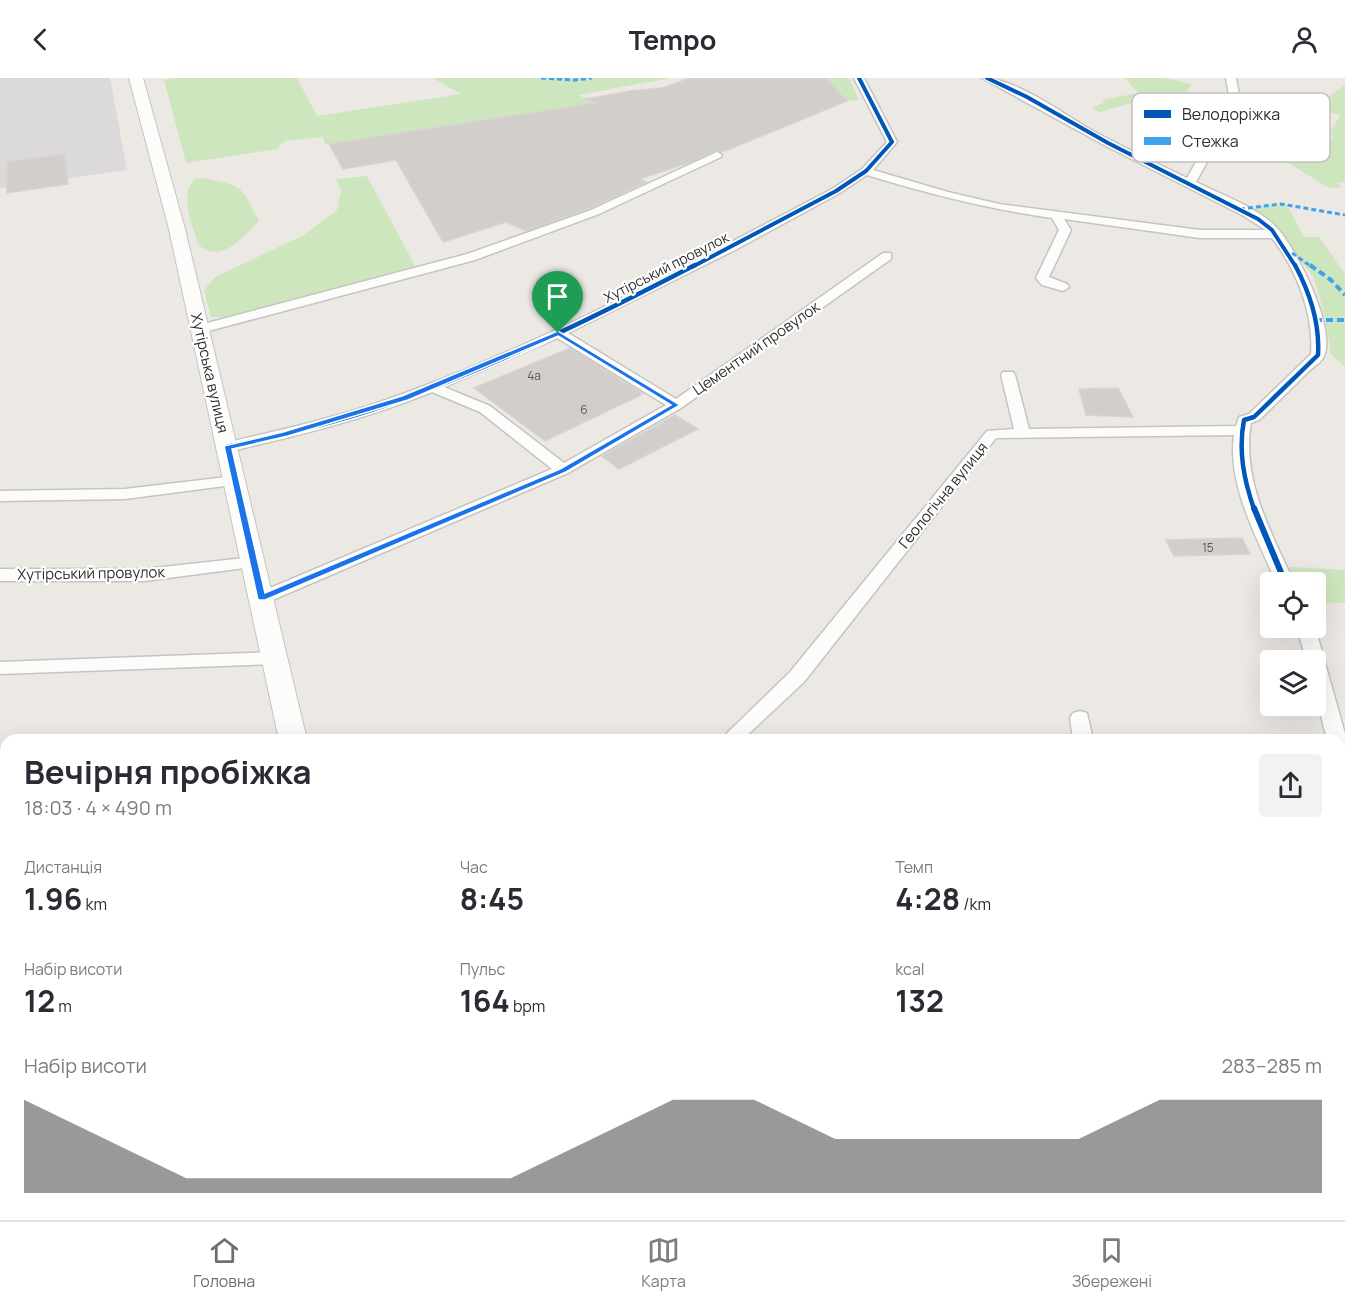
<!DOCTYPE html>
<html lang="uk">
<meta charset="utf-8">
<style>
body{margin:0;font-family:Manrope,sans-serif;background:#f2f2f3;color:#2b2b33;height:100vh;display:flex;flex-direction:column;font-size:22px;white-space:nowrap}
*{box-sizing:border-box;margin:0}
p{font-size:20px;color:#7c7c81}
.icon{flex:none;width:33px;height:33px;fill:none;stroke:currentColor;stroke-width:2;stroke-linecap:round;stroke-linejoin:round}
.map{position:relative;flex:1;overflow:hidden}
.details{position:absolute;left:0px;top:656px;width:1346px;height:488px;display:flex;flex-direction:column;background:#fff;border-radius:18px 18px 0 0;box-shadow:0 6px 24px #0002}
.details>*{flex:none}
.fabs{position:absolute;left:1260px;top:494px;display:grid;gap:12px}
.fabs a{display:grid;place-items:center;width:66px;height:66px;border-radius:6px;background:#fff;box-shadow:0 6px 24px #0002;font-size:30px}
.pin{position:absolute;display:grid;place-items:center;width:51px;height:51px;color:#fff;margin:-62px -26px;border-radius:50% 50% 50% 0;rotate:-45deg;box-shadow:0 0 6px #0007}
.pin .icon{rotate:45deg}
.round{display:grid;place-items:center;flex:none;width:63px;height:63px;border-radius:6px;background:#f2f2f3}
.headline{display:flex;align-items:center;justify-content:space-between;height:102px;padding:0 24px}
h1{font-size:33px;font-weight:700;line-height:45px}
.figures{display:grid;grid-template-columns:repeat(3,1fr);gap:9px;height:102px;padding:6px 24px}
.figures div{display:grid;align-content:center}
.figures b{font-size:30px;font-weight:700}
.figures small{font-size:16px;font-weight:400}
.figures p{font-size:16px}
.chart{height:168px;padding:12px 24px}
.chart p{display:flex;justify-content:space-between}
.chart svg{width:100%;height:108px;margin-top:6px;fill:#706f6e;opacity:.7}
header{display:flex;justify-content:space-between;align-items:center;height:78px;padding:0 24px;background:#fff;font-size:27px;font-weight:700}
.dock{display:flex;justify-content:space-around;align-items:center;height:84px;border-top:2px solid #e1e1e2;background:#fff;font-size:16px;color:#7c7c81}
.dock a{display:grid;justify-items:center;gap:3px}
.dock .on{color:#706f6e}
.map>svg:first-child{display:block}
.industrial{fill:#dcd9db}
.education{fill:#e6e0d3}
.green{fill:#cee6be}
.building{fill:#d1cecb;stroke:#d7d4d0;stroke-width:1.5}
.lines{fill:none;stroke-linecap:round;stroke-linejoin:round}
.minor-casing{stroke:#c5c4c5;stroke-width:3}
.tertiary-casing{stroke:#c5c4c5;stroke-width:4}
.secondary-casing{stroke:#c5c4c5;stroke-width:2}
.minor{fill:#fcfcfb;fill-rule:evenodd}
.tertiary{fill:#fcfcfb;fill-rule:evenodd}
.secondary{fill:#fcfcfb;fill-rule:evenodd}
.quiet-far1{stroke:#3ea3eb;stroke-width:3;stroke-dasharray:5 3;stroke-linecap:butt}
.quiet{stroke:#3ea3eb;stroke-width:4;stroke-dasharray:7 4;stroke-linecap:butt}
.cycleway-far2-casing{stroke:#fff;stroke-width:6}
.cycleway-far1-casing{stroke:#fff;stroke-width:8}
.cycleway-casing{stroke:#fff;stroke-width:10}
.cycleway-far2{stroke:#0057b8;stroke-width:4}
.cycleway-far1{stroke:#0057b8;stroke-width:4.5}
.cycleway{stroke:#0057b8;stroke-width:6}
.route{fill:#1a73e8;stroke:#fff;stroke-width:1.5;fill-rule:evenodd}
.labels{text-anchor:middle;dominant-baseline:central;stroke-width:4.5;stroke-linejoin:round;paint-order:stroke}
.number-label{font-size:12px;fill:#585857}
.far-street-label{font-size:14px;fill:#2e2e2e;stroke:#fff}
.street-label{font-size:15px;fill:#2e2e2e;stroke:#fff}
.key{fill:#fff;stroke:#c0c0c0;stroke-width:1.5}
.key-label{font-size:16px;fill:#2e2e2e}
</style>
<header><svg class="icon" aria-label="back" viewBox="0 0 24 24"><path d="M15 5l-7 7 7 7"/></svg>Tempo<svg class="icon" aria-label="person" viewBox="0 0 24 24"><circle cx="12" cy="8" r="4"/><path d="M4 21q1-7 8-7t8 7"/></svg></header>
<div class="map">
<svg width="1345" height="1142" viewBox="0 0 1345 1142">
<rect width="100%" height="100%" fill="#ece8e4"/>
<!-- industrial -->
<path class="industrial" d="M0,0H110L127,92L0,110Z"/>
<!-- education -->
<path class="education" d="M982,1137H1237L1261,1142H981Z"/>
<!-- green -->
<path class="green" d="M172,0H297L317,38L461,16L433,0H671L578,17L596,25L329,66H325L323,59L285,63L277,71L186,85L164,2Z
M825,0H849L859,22L847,23Z
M1122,0H1164L1192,6L1183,21L1164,16L1099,34L1092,29L1104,25L1102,22L1138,15L1126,1Z
M1345,7V104H1336L1342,109L1329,110L1290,86L1258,75L1299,73L1289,64L1333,62L1330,53L1341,37L1326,33V21Z
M367,98L415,188L235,239H211L204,212L215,199L302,158L337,132L341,113L336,101Z
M204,100C245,109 240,107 259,143C243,159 220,188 198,166C192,145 179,120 194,101Z
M1287,127L1304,159H1319L1345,196V289L1331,276L1325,239L1314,200L1283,158L1248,132L1264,128Z
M1289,489L1345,492V525L1316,524V504H1296Z"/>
<!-- building -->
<path class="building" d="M690,0H825L847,23L730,71L721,74L716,72L691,84L639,101L646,104L595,128L526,153L506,144L443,164L396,82L343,91L329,66L596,25L586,21L630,13L662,10Z
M64,76L68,106L7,115V84Z
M570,270L643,316L545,363L474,310Z
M1118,310L1133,339L1086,337L1079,311Z
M675,337L698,351L619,391L602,378Z
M1242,460L1250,476L1174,478L1166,462Z"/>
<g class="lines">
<defs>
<path id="minor" d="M854,0H864L897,64L873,92L948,114L999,126L1200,152H1266L1242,137L1104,67L982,0C1017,0 1064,37 1095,54C1125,70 1156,85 1187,100L1230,23L1226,0H1236L1240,23L1196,104C1220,116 1251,127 1272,145C1294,164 1337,250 1324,278C1322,284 1313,289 1308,294C1292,310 1276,326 1259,342L1251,345C1241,400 1271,455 1294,504H1276C1257,460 1227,406 1234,357L996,360L804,604L742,662H720L790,594L987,353L1014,351L1001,297L1003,294H1013L1015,297L1029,351L1236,348L1239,339L1249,336L1311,276C1314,235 1296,191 1272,160H1200L1064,141L1071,152L1049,199L1067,206L1069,209L1063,213L1042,207L1036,200L1059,152L1052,140C988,131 929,116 867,97L840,115L735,172L568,255L676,321L883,175H891V181L681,330L568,395L268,524H256L253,520L256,516L552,391L480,334L432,314C365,341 297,358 227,374L219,369L222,366C275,353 328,342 380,324C537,270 685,188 832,111L862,91L887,64ZM557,260L666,327L564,385L490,328L444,309Z
M717,74L722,77L721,79L599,136L475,182L201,255L194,251L196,248L467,176L591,132Z
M235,398L240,400L243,403L240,406L125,421L0,423V413L125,411Z
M253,479L259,480L261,484L259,488L145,503H0V491H145Z
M1297,549H1315L1345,656V698L1340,696V662H1327L1316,618V582H1306Z
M275,574L281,576L284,580L281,584L275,586L0,596V584Z
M1080,633L1087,635L1093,662H1073L1070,640L1073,635Z
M1340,909L1345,910V930L1340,929Z
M1340,1114L1345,1115V1141L1333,1137H1340Z"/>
<path id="tertiary" d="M158,1137H195L193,1142H156Z"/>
<path id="secondary" d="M129,0H143L185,151L307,662H279L169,151Z
M344,1137H382L383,1142H345Z"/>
</defs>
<!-- minor casing -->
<use href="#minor" class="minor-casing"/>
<!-- tertiary casing -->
<use href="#tertiary" class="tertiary-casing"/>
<!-- secondary casing -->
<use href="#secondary" class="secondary-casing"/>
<!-- minor -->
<use href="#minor" class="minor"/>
<!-- tertiary -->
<use href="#tertiary" class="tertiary"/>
<!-- secondary -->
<use href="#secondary" class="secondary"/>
<!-- quiet-far1 -->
<path class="quiet-far1" d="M541,0L575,2L592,0
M1240,131L1281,126L1345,137
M1292,175L1312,189"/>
<!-- quiet -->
<path class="quiet" d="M1310,187L1331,202L1345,217
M1315,242H1345"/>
<defs>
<path id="cycleway-far2" d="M987,0L1027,19L1108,65L1258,141L1272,152L1296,189
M692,189L836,113L866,93L892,64L859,0"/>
<path id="cycleway-far1" d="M227,369C281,357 334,345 386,327C493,289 595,239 695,187
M1254,431C1244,402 1238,373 1244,342L1254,339L1318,277C1320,245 1310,215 1295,187"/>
<path id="cycleway" d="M1254,430L1285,504"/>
</defs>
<!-- cycleway-far2 casing -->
<use href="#cycleway-far2" class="cycleway-far2-casing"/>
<!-- cycleway-far1 casing -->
<use href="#cycleway-far1" class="cycleway-far1-casing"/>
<!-- cycleway casing -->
<use href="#cycleway" class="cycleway-casing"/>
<!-- cycleway-far2 -->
<use href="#cycleway-far2" class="cycleway-far2"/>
<!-- cycleway-far1 -->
<use href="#cycleway-far1" class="cycleway-far1"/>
<!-- cycleway -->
<use href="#cycleway" class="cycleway"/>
</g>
<!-- route -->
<path class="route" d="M558,253L680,327L566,394L265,522H258L224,368L283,354L402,318ZM558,258L671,327L560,391L265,515L232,371L288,358L408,322Z"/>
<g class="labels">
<!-- number labels -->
<g class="number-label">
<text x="534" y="297">4а</text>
<text x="584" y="331">6</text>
<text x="1208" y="469">15</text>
</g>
<!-- far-street labels -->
<g class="far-street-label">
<text transform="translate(666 189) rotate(-27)">Хутірський провулок</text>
</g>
<!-- street labels -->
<g class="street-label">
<text transform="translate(756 270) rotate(-35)">Цементний провулок</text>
<text transform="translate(210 295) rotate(77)">Хутірська вулиця</text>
<text transform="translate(943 417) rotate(-51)">Геологічна вулиця</text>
<text transform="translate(91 495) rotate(-1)">Хутірський провулок</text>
</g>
</g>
<!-- legend -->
<rect x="1132" y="15" width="198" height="69" rx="9" class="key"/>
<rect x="1144" y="32" width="27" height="8" fill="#0057b8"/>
<rect x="1144" y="59" width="27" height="8" fill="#3ea3eb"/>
<g class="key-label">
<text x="1182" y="42">Велодоріжка</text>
<text x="1182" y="69">Стежка</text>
</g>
</svg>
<div class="fabs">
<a><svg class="icon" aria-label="locate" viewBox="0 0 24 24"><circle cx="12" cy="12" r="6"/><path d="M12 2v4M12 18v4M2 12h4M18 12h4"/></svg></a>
<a><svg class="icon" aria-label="layers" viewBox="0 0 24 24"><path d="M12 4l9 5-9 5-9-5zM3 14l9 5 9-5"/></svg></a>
</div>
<div class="pin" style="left:558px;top:255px;background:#1e9e55"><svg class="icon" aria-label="arrive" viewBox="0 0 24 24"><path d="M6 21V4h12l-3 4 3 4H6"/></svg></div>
<section class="details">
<div class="headline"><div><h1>Вечірня пробіжка</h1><p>18:03 · 4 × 490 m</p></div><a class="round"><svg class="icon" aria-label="share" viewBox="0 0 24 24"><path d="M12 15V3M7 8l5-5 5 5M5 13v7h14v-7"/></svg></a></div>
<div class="figures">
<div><p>Дистанція</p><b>1.96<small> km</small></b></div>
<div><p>Час</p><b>8:45</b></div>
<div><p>Темп</p><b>4:28<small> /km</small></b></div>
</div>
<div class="figures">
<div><p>Набір висоти</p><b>12<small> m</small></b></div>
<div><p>Пульс</p><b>164<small> bpm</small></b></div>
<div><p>kcal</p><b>132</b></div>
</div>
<div class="chart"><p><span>Набір висоти</span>283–285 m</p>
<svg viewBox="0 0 160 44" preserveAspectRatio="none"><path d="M0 44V6L10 22L20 38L30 38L40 38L50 38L60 38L70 22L80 6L90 6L100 22L110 22L120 22L130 22L140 6L150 6L160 6V44z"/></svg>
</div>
</section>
</div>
<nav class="dock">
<a class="on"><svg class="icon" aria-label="home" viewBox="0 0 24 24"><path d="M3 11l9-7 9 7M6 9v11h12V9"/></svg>Головна</a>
<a><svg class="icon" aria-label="map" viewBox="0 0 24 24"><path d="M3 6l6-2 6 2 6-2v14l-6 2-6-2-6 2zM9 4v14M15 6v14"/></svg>Карта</a>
<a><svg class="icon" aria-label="saved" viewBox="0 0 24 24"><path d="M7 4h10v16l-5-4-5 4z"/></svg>Збережені</a>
</nav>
